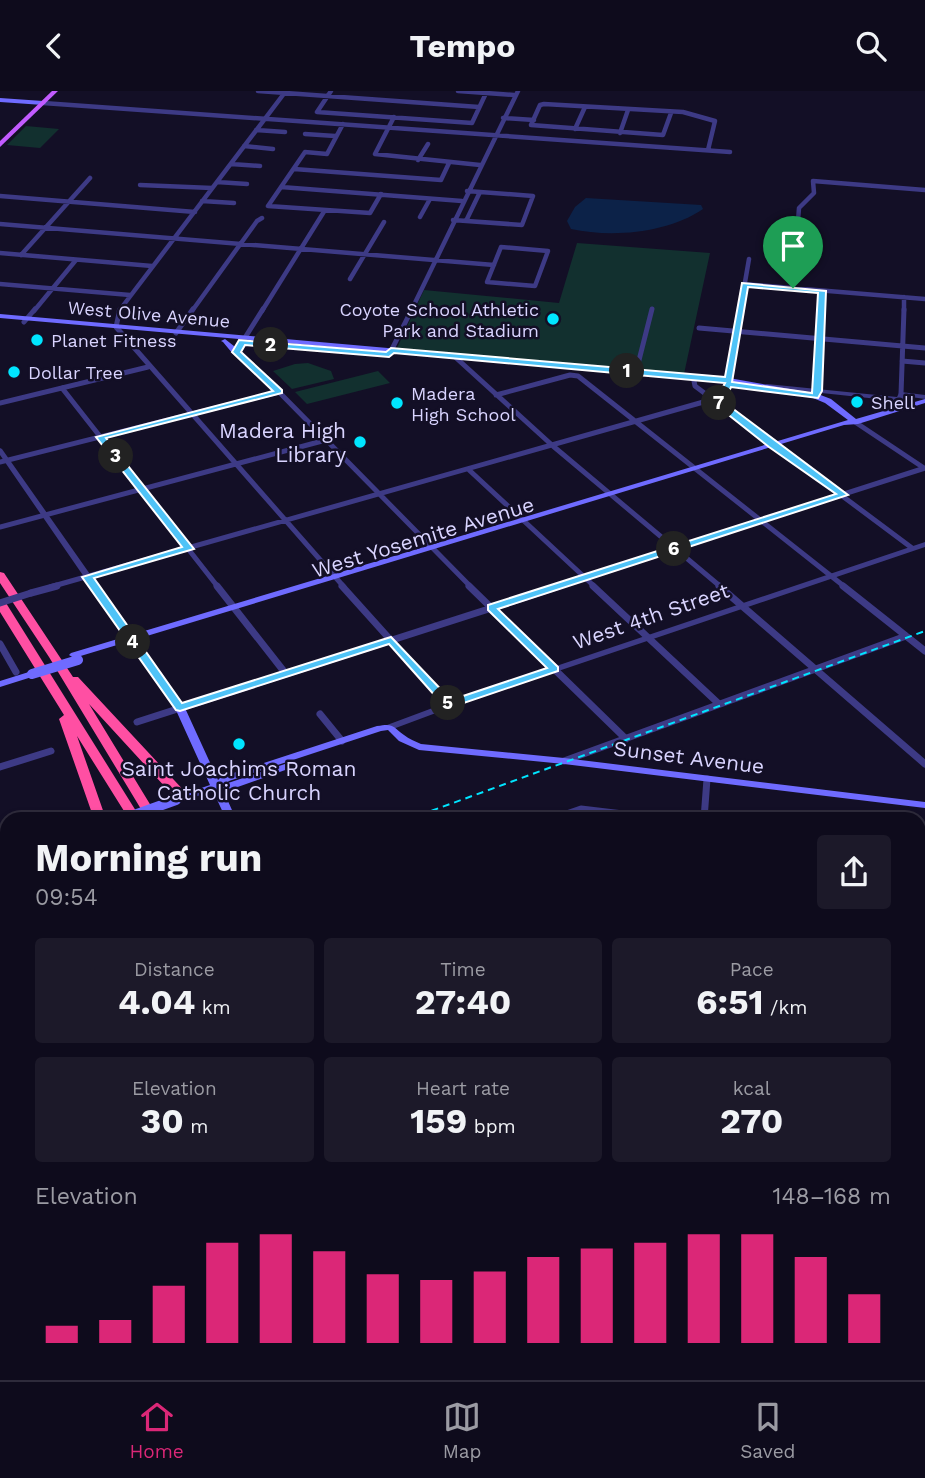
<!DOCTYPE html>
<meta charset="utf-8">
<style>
body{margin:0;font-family:"Work Sans",sans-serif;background:#1c1929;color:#f1f3f6;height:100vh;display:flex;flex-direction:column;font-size:26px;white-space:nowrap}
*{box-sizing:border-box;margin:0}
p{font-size:23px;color:#9b9ba3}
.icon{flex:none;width:38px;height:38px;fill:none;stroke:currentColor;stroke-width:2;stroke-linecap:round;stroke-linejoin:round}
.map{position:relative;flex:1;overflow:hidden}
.drawer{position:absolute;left:0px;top:721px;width:926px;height:569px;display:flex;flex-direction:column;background:#0e0b1c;border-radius:21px 21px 0 0;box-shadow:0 4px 10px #0003,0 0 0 2px #2e2b3b}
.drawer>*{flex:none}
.pin{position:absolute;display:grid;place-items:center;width:60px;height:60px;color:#fff;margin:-72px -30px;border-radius:50% 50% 50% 0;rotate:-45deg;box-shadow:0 0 7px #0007}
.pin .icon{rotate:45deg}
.km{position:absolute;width:35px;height:35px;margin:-18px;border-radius:50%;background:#222;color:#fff;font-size:19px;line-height:35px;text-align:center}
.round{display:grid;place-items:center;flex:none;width:74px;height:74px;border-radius:7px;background:#1c1929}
.headline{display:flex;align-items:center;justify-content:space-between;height:119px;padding:0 35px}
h1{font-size:38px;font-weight:700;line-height:52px}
.metrics{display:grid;grid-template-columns:repeat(3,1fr);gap:10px;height:119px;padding:7px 35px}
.metrics div{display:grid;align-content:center;border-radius:7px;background:#1c1929;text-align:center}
.metrics b{font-size:35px;font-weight:700}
.metrics small{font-size:19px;font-weight:400}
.metrics p{font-size:19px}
.chart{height:196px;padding:14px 35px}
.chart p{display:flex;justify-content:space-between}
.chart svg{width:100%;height:126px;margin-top:7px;stroke:#db2777;stroke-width:6}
header{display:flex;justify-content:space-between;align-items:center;height:91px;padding:0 35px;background:#0e0b1c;font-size:32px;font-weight:700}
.menu{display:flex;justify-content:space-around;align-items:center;height:98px;border-top:2px solid #2e2b3b;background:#0e0b1c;font-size:19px;color:#9b9ba3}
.menu a{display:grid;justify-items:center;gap:4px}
.menu .current{color:#db2777}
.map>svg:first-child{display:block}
.green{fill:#12302f}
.water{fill:#0c2248}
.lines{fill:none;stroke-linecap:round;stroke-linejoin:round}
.minor-far3{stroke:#3d3a85;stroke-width:4.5}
.minor-far2{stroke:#3d3a85;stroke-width:5}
.minor-far1{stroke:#3d3a85;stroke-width:7}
.minor{stroke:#3d3a85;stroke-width:9}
.tertiary{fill:#3d3a85;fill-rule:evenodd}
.secondary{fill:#6f6bff;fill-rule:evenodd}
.primary{fill:#c25bff;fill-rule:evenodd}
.motorway{fill:#ff4fa3;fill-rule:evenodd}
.rail-far1{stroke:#00e5ff;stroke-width:2;stroke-dasharray:7 5;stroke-linecap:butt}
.rail{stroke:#00e5ff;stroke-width:2.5;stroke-dasharray:13 11;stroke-linecap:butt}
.minor-bridge{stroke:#3d3a85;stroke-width:7}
.secondary-bridge{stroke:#6f6bff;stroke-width:10}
.route{fill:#4fc3f7;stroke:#fff;stroke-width:2;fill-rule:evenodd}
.poi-dot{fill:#00e5ff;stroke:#130f26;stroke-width:2.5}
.labels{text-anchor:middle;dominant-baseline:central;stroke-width:5;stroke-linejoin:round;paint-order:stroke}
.far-poi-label{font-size:18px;fill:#d9d4ff;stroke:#130f26;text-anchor:start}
.far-street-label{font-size:18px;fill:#d9d4ff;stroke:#130f26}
.poi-label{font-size:21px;fill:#d9d4ff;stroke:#130f26;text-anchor:end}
.street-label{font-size:21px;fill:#d9d4ff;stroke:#130f26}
</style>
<header><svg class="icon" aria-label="back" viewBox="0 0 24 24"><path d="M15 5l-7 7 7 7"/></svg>Tempo<svg class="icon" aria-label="search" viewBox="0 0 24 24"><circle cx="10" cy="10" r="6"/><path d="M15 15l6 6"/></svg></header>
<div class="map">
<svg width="925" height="1289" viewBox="0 0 925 1289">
<rect width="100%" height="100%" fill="#130f26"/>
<!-- green -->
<path class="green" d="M26,35L59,38L40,57L7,54Z
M577,152L710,162L684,283L397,257L424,199L559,212Z
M308,272L331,280L334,288L292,298L273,280L295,273Z
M378,280L390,292L307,313L295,301Z
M919,1144L925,1145V1289H635L636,1283H919Z"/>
<!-- water -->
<path class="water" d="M586,107L701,114L703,118C668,142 612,147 571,138L567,130L575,116Z"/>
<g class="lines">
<!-- minor-far3 -->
<path class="minor-far3" d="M258,0L479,16
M331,0L317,21L472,32L487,0
M458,0L514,4
M43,12L730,61
M671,22L663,44L531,34L540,14L544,13L683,21L715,30L708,59
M394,26L375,63L480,74
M503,27L534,29
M575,38L585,16
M256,39L285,41
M620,42L628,19
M305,43L335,45
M244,55L273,58
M418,69L428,53
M231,73L260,75
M294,78L441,89L449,72
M217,91L247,93
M140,94L212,97
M281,96L462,110
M0,105L195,121
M202,110L234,112
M268,115L370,122L381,103
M268,115L305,61L327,63L343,33
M420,126L430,108
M453,129L522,134L533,105L467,100
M466,130L480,101
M0,133L494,174
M501,156L548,160L535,195L487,191Z
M0,162L152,175
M21,164L90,87
M350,188L384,131
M0,193L130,204
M744,193L925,208
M793,197L799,117L814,102L813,90L925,99
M34,220L76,169
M119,220L286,0
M192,220L257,130L262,127
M262,220L325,119
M411,220L518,0
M740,220L749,168
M821,220L822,200
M904,220V206"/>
<!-- minor-far2 -->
<path class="minor-far2" d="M120,218L116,236L344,496
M263,218L236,261L279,301L471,496
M24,231L35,218
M699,237L925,257
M176,242L193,218
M389,264L412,218
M454,265L553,355L721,496
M902,270L925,272
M636,281L652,218
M694,290L695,295L912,457
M62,297L218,496
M901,303L904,218
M496,304L570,284L578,285L845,496
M815,305L821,218
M0,312L148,276
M855,331L924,377
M0,371L279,301
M468,378L595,496
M0,436L326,349
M50,496L714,308L724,303L728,293L741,218
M554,496L925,377"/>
<!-- minor-far1 -->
<path class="minor-far1" d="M217,495L286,583
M342,495L449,614
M469,495L626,648
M593,495L719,613
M719,495L925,673
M843,495L925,560
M31,502L57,495
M0,553L16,581
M320,623L342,650
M137,631L560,495
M564,670L906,545
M0,676L51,660
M552,728L581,718L665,728
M572,728H599
M704,728L707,688
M0,799L7,812
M919,809H925"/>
<!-- minor -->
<path class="minor" d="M0,870L7,868
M919,878L925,879
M919,962L925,963
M0,990L7,987
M919,1070L925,1071
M0,1129L7,1126
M919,1134L925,1135
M243,1283L246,1289
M436,1283L440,1289
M530,1283L533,1289"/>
<!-- tertiary -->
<path class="tertiary" d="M767,293L897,306L899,302L901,301L925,304V308L904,305L903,311L900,313L898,312L897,310L765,296V294Z
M0,357L2,358L137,550L138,552L137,554H131L0,364Z
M925,451V456L452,616L393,638L390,639L386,636L387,634L446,612Z"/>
<!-- secondary -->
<path class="secondary" d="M0,7L43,10L46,12L43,14L0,11Z
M0,223L729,287L818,303L831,308L856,328L925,308V312L858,333L844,334L74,567L69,564L71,562L848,329L825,312L813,307L729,291L0,227Z
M225,248L239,259V263H233L223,251L221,250Z
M134,549L137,550L185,617L218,689L221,686L377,635C394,632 392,635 404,644C409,648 415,650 421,653L564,667L925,711V717L564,673L419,659L399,650L388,639L381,640L229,690L225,693L285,673L290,676L288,678L232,698L223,699L236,728H226L213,700L176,712L171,709L172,707L210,694L175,617L129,552Z
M32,580L35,581L37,583L35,585L0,596V590Z
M7,759V767L5,768L7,767V775L0,777V762Z
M0,1167L5,1169L7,1174V1196L2,1194L0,1189Z
M39,1283H53L55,1289H41Z"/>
<!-- primary -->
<path class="primary" d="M52,0H58L0,56V50Z"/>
<!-- motorway -->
<path class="motorway" d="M0,481L4,482L73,586H78L188,704L189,707L188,710H178L89,613L159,728H147L49,566L0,492Z
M0,509L6,512L141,728H129L77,645L106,728H94L59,628L64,624L0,521Z
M462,1283H480L483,1289H465Z
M492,1283H510L513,1289H495Z"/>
<!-- rail-far1 -->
<path class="rail-far1" d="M409,728L925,540"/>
<!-- rail -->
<path class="rail" d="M0,878L7,875"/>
<!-- minor-bridge -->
<path class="minor-bridge" d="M0,512L31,502"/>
<!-- secondary-bridge -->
<path class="secondary-bridge" d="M32,583L78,569
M123,728L176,709"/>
</g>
<!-- route -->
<path class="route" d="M742,192L826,200L822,300L818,307L731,296L727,305L720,308L848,404L498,518L558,576V580L449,617L445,616L389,553L180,620L176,619L82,486L182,456L96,346L273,300L232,261L239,249L386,261L391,257L725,286ZM748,196L818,202L812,302L732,291ZM245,254L389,266L394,262L725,292L720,301L711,306V310L769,356L836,403L488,514V519L547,577L451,609L391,546L182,612L94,487L194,458L106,347L282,302V299L241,261Z"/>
<!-- markers -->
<g class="poi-dot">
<circle cx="553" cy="228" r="7"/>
<circle cx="37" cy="249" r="7"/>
<circle cx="14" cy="281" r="7"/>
<circle cx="857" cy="311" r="7"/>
<circle cx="397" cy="312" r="7"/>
<circle cx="360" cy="351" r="7"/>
<circle cx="239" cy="653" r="7"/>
</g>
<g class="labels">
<!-- far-poi labels -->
<g class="far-poi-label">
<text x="539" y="218" text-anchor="end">Coyote School Athletic<tspan x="539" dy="21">Park and Stadium</tspan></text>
<text x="51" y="249">Planet Fitness</text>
<text x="28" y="281">Dollar Tree</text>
<text x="411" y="302">Madera<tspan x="411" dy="21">High School</tspan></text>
<text x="871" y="311">Shell</text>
</g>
<!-- far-street labels -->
<g class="far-street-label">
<text transform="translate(149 223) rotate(5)">West Olive Avenue</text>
</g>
<!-- poi labels -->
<g class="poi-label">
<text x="346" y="339">Madera High<tspan x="346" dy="24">Library</tspan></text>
<text x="239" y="677" text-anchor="middle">Saint Joachims Roman<tspan x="239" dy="24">Catholic Church</tspan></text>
</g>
<!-- street labels -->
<g class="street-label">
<text transform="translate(423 446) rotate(-17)">West Yosemite Avenue</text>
<text transform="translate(651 525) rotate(-19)">West 4th Street</text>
<text transform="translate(689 666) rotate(7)">Sunset Avenue</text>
</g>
</g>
</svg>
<div class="pin" style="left:793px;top:197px;background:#1e9e55"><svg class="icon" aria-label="arrive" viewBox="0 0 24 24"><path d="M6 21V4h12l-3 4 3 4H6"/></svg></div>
<b class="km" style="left:627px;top:280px">1</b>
<b class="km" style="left:271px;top:254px">2</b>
<b class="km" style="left:116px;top:365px">3</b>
<b class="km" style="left:133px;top:551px">4</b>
<b class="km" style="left:448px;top:612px">5</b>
<b class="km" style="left:674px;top:458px">6</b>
<b class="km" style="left:719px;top:312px">7</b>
<section class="drawer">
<div class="headline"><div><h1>Morning run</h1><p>09:54</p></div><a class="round"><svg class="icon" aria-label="share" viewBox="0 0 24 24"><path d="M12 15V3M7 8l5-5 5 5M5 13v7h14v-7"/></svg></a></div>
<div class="metrics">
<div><p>Distance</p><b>4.04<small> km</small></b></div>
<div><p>Time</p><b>27:40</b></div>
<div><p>Pace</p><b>6:51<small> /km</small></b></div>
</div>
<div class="metrics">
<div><p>Elevation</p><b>30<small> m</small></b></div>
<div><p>Heart rate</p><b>159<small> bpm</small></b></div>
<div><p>kcal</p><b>270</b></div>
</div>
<div class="chart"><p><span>Elevation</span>148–168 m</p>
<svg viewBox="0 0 160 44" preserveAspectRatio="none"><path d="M5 44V38M15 44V36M25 44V24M35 44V9M45 44V6M55 44V12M65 44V20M75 44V22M85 44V19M95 44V14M105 44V11M115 44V9M125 44V6M135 44V6M145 44V14M155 44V27"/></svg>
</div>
</section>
</div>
<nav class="menu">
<a class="current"><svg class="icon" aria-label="home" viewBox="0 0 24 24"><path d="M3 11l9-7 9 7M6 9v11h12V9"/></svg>Home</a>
<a><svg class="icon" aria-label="map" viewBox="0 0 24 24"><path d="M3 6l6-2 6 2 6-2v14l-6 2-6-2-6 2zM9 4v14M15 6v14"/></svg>Map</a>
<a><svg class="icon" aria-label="saved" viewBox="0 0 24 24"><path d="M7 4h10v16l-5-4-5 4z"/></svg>Saved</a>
</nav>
